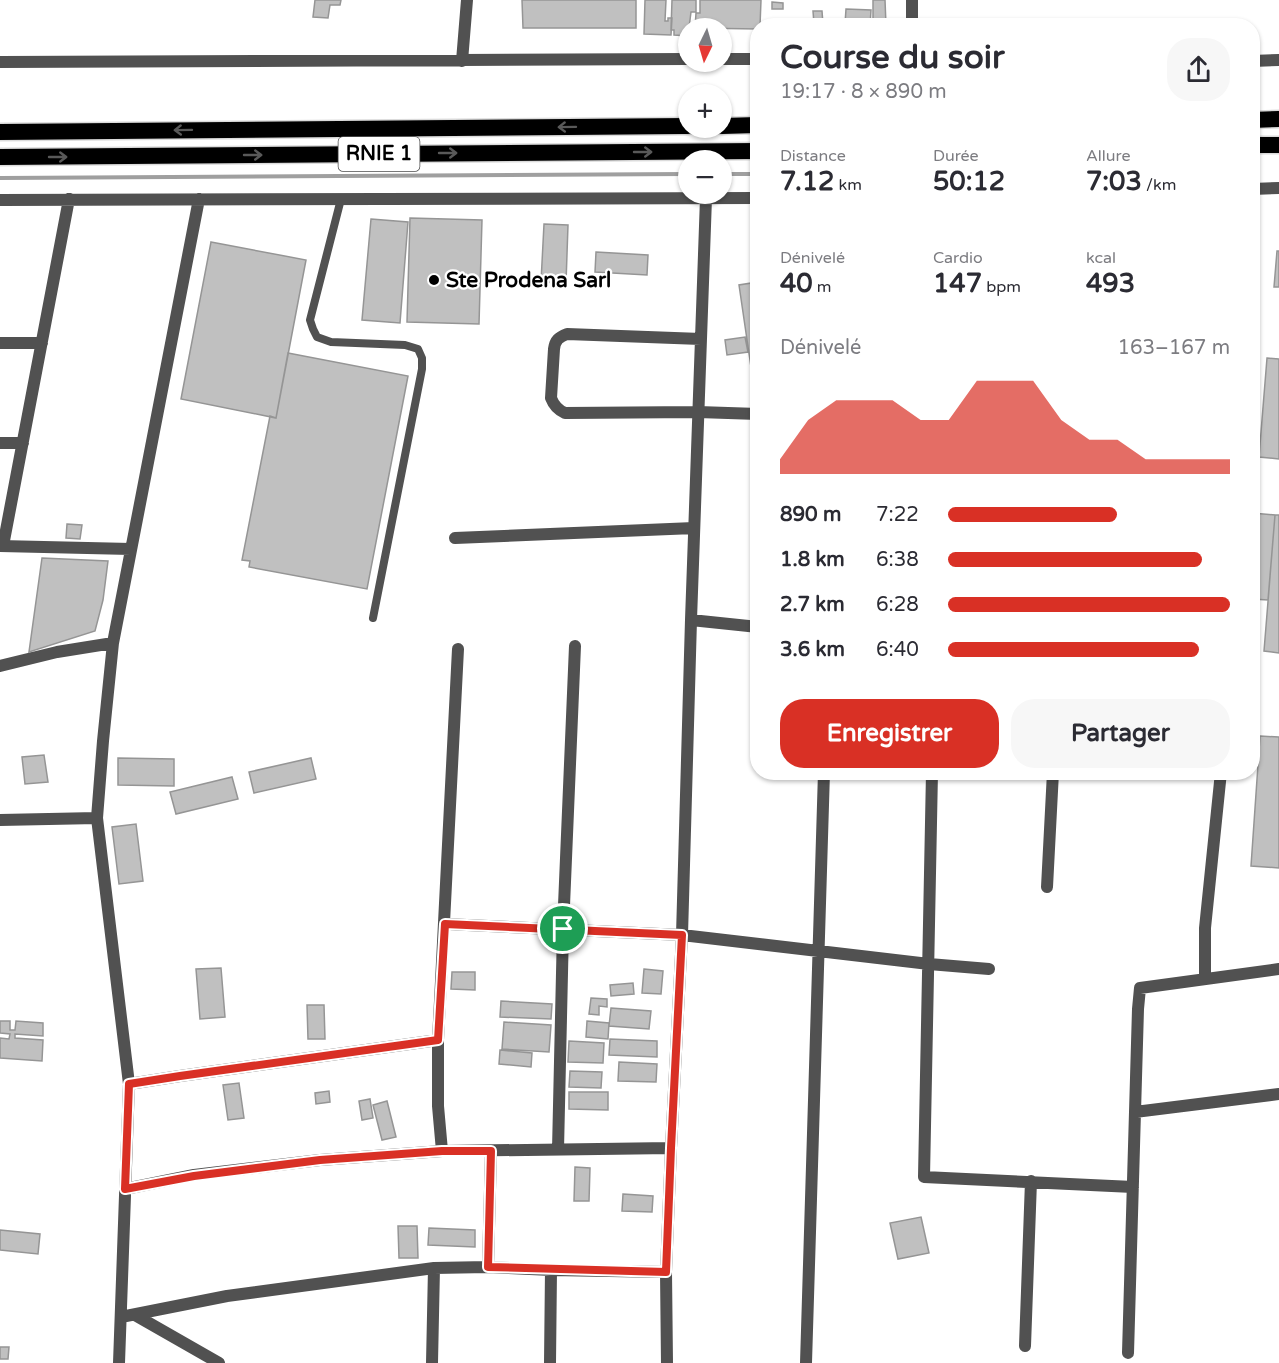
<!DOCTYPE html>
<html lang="fr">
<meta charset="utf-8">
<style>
body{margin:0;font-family:"Varela Round",sans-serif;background:#f7f7f7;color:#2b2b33;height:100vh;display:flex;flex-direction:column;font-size:22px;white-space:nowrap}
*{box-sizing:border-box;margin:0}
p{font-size:20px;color:#7c7c81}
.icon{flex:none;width:33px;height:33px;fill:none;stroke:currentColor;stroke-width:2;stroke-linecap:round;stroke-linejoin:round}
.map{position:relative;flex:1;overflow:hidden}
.panel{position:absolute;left:750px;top:18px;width:510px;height:762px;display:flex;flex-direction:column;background:#fff;border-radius:24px;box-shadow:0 2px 4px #0004}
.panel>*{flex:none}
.needle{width:39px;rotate:185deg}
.fabs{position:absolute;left:678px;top:18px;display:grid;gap:12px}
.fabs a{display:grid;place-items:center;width:54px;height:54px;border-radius:50%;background:#fff;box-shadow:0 2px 4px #0004;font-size:30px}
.pin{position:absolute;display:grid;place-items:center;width:51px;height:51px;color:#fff;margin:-26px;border:3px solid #fff;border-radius:50%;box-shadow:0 2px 6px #0007}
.round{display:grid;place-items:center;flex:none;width:63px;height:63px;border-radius:24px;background:#f7f7f7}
.overview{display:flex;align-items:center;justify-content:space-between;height:102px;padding:0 30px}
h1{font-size:33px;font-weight:700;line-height:45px}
.stats{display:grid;grid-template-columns:repeat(3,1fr);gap:9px;height:102px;padding:6px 30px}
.stats div{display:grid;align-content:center}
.stats b{font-size:26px;font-weight:700}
.stats small{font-size:16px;font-weight:400}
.stats p{font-size:16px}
.chart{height:168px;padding:12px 30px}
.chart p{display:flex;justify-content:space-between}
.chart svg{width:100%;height:108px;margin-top:6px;fill:#d93025;opacity:.7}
.cta{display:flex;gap:12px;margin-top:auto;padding:12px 30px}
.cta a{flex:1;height:69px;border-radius:24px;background:#d93025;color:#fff;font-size:24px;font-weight:700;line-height:69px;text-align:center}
.cta a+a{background:#f7f7f7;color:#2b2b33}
ul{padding:0 30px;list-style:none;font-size:20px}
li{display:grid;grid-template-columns:96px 72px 1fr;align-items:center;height:45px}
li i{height:15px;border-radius:8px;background:#d93025}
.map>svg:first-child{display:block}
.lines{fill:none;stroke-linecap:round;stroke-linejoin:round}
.stream{stroke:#9f9f9f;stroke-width:4}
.building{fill:#c0c0c0;stroke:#959595;stroke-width:1.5}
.trunk-casing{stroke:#dbdbdb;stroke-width:19}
.service{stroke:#515151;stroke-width:8}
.minor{stroke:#515151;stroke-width:12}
.trunk{stroke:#000;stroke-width:16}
.oneway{stroke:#595959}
.route-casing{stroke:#fff;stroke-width:12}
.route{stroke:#d93025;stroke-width:8}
.poi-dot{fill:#000;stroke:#fff;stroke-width:2}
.labels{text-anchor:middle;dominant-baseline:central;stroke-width:4.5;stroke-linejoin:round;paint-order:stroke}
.shield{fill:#fff;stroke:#4c4c4c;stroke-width:1.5}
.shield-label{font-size:20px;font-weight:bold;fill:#000}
.poi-label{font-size:21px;font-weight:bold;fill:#000;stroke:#fff;text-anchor:start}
</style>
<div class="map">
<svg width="1279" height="1363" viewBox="0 0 1279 1363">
<rect width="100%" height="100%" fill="#fff"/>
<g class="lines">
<!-- stream -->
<path class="stream" d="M722,174H758
M0,178L688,174"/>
</g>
<!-- building -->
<path class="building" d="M315,0H341L340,5H330L328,18L313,17Z
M522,0H636V28H523Z
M645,0H666L665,21H668V18H672L671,35L644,34Z
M672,0H696V12H691L688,36L674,35V30H671Z
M700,0H761L760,26H758V29L695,28L696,13H700Z
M873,0H885L886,25H873Z
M772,2L783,3V9H772Z
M846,9L871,10L870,26L845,24Z
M813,11H822L823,24H814Z
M410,218L482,220L479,324L407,322Z
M371,219L408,222L400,323L362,320Z
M544,224L568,225L566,283L541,282Z
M211,242L306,260L276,418L181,399Z
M1277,251H1279V287H1274Z
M596,252L648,255L647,275L595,272Z
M758,282V366L751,367L739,285Z
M745,337L748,352L727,355L725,340Z
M288,353L408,376L367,589L249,567L250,561L242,560L270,416L276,418Z
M1267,358L1279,359V459L1259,457Z
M1252,513L1275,515L1268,600L1252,599Z
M1275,515H1279V653L1264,651Z
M67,524L82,525L80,539L66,538Z
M42,558L108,561L103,600L95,631L29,652Z
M1260,736L1279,737V868L1251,866Z
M44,755L48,782L25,784L22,757Z
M118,758L174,759V786L118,785Z
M311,758L316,779L254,793L249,772Z
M232,777L238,799L176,814L170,792Z
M136,824L143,881L119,884L112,827Z
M221,968L225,1017L200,1019L196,969Z
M644,969L663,971L661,994L642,993Z
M452,972H475V990L451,989Z
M633,983L634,994L611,996L610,985Z
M591,998L607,999V1007L599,1006V1015L589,1014Z
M501,1001L552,1004L551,1019L500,1017Z
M307,1005H324L325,1039H308Z
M611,1008L651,1011L649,1029L609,1026Z
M0,1021H10V1030H15L16,1021L43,1023V1036L15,1034V1038L43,1040L42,1061L0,1058V1038L9,1039L10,1034L0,1033Z
M587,1021L609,1023L608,1039L586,1037Z
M504,1022L551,1025L549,1052L502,1049Z
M610,1039L657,1041V1057L609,1055Z
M569,1041L604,1043L603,1063L568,1062Z
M500,1050L532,1053L531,1067L499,1064Z
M619,1062L657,1064L656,1082L618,1081Z
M570,1071L602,1072L601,1088L569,1087Z
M239,1083L244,1118L228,1120L223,1085Z
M329,1091L330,1102L316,1104L315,1093Z
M569,1092H608V1110L569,1109Z
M370,1099L373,1118L362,1120L359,1101Z
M387,1101L396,1137L382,1140L373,1105Z
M575,1167L590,1168L589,1201H574Z
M623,1194L653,1196L652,1212L622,1211Z
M921,1217L929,1253L898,1259L890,1223Z
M398,1226H417L418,1258H399Z
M429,1228L475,1230V1247L428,1245Z
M0,1230L40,1234L38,1254L0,1250Z
M0,1347H9L8,1359H0Z"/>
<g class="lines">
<defs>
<path id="trunk" d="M1252,120L1279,119
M722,126L758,125
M0,132L688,126
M1252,145H1279
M0,157L758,151"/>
</defs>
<!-- trunk casing -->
<use href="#trunk" class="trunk-casing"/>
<!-- service -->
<path class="service" d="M341,199L310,320L313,329L317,337L331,342L405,345L418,349L422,358V369L373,618"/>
<!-- minor -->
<path class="minor" d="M912,0V26
M722,59H758
M462,61L467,0
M1252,61L1279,60
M0,62L688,59
M1252,189L1279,188
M0,200L758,198
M701,339L567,334C559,337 555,340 554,349L551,398C554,406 558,410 565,413L698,412L758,414
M0,343H42
M0,443H23
M455,538L694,528
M0,546L131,549
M3,546L69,199
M691,620L758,627
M0,666L57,652L113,643
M932,772L924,1177L1133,1187
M0,820L97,818
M1047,887L1053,772
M445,924L682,935L929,964L989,969
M1205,979V928L1221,772
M129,1084L180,1076L438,1040
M1135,1112L1279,1094
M558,1150L563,929L575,646
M442,1151L438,1106V1040L458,649
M125,1189L194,1175L320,1160L442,1151L671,1148
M488,1267L491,1151
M135,1315L219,1363
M121,1317L227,1296L434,1268L488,1267L551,1270L666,1272
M1025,1346L1031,1181
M1128,1353L1138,1009L1140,988L1279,969
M119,1363L129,1084L97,818L103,741L113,643L199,199
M432,1363L434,1268
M550,1363L551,1270
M667,1363L666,1272L671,1148L682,935L691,620L706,198
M806,1363L824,772"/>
<!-- trunk -->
<use href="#trunk" class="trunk"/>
</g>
<!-- one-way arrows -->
<defs><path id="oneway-shaft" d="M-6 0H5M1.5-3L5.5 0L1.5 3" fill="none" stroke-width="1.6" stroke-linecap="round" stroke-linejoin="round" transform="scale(1.5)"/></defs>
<g class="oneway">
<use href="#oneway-shaft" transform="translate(567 127) rotate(179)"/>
<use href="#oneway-shaft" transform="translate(183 130) rotate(179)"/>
<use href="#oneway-shaft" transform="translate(643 152)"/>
<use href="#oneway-shaft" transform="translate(448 153)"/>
<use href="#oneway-shaft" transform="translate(253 155)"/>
<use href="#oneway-shaft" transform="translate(58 157)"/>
</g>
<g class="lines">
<defs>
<path id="route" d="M445,924L682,935L671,1148L666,1272L488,1267L491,1151H442L320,1160L194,1176L125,1189L129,1084L180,1076L438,1040Z"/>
</defs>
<!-- route casing -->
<use href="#route" class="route-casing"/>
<!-- route -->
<use href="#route" class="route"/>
</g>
<!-- markers -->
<circle class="poi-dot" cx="434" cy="280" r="6"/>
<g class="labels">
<!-- shield labels -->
<rect class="shield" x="338.5" y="137" width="81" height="34" rx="4.5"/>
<g class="shield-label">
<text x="379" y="154">RNIE 1</text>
</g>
<!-- poi labels -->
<g class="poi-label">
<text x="446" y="280">Ste Prodena Sarl</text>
</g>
</g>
</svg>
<div class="fabs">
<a><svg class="needle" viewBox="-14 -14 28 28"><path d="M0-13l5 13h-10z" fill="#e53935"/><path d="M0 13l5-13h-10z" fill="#7c7c81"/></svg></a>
<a>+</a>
<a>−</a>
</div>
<div class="pin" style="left:563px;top:929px;background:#1e9e55"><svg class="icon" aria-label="arrive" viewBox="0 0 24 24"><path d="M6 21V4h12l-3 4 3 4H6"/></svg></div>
<section class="panel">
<div class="overview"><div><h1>Course du soir</h1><p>19:17 · 8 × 890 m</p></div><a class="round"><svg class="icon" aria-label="share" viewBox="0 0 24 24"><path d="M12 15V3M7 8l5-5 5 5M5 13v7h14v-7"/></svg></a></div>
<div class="stats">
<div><p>Distance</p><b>7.12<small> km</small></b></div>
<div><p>Durée</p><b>50:12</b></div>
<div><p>Allure</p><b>7:03<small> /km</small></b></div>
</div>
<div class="stats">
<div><p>Dénivelé</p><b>40<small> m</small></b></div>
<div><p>Cardio</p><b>147<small> bpm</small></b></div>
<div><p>kcal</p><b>493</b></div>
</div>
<div class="chart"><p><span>Dénivelé</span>163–167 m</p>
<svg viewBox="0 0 160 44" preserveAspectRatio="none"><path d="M0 44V38L10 22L20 14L30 14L40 14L50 22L60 22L70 6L80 6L90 6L100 22L110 30L120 30L130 38L140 38L150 38L160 38V44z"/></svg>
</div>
<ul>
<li><b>890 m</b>7:22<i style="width:60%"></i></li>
<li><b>1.8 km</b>6:38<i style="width:90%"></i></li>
<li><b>2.7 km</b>6:28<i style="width:100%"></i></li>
<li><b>3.6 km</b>6:40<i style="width:89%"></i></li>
</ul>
<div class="cta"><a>Enregistrer</a><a>Partager</a></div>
</section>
</div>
